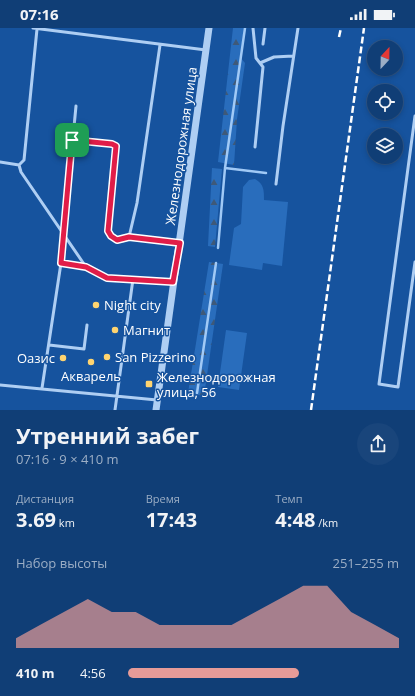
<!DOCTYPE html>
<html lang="ru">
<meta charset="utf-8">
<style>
body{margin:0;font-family:"Open Sans",sans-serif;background:#19457b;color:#f1f3f6;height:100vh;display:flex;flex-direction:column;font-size:15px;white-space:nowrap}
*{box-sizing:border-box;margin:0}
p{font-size:13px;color:#9caec5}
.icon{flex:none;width:22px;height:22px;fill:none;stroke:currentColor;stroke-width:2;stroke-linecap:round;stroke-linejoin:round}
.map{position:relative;height:382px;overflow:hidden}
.side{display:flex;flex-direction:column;background:#103e76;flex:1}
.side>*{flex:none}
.needle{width:26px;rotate:22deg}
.fabs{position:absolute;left:367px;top:12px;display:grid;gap:8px}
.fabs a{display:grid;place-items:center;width:36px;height:36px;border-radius:50%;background:#103e76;box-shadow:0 2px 6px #0003,0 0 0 1px #305788;font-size:20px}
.pin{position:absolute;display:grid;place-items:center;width:34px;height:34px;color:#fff;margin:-17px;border-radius:8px;box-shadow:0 2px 6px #0006}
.round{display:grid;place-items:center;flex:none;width:42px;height:42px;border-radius:21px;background:#19457b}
.summary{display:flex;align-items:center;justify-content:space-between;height:68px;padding:0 16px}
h1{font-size:22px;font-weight:700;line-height:30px}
.metrics{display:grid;grid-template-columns:repeat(3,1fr);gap:6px;height:68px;padding:4px 16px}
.metrics div{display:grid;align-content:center}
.metrics b{font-size:20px;font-weight:700}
.metrics small{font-size:11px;font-weight:400}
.metrics p{font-size:11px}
.chart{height:112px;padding:8px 16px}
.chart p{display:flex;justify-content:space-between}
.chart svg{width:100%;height:72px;margin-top:4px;fill:#e69b98;opacity:.7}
ul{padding:0 16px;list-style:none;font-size:13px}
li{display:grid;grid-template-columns:64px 48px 1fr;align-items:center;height:30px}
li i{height:10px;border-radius:5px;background:#e69b98}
.status{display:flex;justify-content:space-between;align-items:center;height:28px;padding:0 20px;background:#103e76;direction:ltr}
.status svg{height:11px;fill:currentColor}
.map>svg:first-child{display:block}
.forest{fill:url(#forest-firs)}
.green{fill:#296dbc}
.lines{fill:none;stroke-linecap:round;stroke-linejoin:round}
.stream{stroke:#a0c9f6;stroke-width:2.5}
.service{stroke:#aecef3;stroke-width:3}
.tertiary{stroke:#aecef3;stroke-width:7}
.rail{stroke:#fff;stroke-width:2.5;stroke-dasharray:7 3;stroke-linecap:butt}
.route-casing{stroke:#fff;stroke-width:8}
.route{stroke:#e11d48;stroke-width:5}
.poi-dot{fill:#ffd470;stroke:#16539e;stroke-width:1.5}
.labels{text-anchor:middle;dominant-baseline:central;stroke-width:3;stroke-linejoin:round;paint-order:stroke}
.street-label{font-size:13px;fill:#fff;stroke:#16539e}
.poi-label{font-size:13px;fill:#fff;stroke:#16539e;text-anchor:start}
</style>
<div class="status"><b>07:16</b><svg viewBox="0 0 49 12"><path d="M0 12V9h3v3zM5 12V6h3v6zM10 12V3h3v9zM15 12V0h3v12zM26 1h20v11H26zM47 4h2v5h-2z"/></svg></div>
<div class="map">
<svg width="415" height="382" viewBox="0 0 415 382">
<defs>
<pattern id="forest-firs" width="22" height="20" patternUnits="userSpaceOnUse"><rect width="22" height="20" fill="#296dbc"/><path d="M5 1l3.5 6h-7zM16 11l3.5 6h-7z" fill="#3e5979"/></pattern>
</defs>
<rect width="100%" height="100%" fill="#16539e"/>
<!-- forest -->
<path class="forest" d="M233,0H244L240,29L245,35L237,91L234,137L218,134Z
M212,140L222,141L215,219L208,218Z
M209,234L223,236L204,368L188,365Z"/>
<!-- green -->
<path class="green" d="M255,151C264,156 264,162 264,172L288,174L282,238L263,235L262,242L229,237L234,200L241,196L243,159L249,152Z
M226,302L247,305L239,362L218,359Z"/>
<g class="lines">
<!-- stream -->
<path class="stream" d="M225,140L266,145
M218,220L225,140L245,0
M197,365L216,235"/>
<!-- service -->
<path class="service" d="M33,0L206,22
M253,0L256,30L263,39L255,119
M263,16L265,0
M260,35L274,29L293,28
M415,88L379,356L398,359L415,234
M72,112L112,116L116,118L108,203L111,208L117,212L129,209L179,215
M0,134L19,137
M19,137L24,132L37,1
M19,137L21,144L86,239
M276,156L283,98L298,0
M129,209L137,175L160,17
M61,235L86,239L107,251L173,254
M49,317L84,321L87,297
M0,357L157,372
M42,360L61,235L76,78
M115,382L133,251"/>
<!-- tertiary -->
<path class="tertiary" d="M156,382L209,0"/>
<!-- rail -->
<path class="rail" d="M339,9L341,0
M311,382L364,0"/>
</g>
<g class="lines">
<defs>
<path id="route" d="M72,112L112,116L116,118L108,203L111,208L117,212L129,209L180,215L173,254L107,250L86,239L61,235Z"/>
</defs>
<!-- route casing -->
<use href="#route" class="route-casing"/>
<!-- route -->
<use href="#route" class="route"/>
</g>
<!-- markers -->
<g class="poi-dot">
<circle cx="96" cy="277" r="4"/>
<circle cx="115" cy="302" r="4"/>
<circle cx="107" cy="329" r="4"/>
<circle cx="63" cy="330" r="4"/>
<circle cx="91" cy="334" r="4"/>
<rect x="145" y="352" width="8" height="8" rx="2"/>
</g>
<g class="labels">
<!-- street labels -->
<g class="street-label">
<text transform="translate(181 118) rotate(-82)">Железнодорожная улица</text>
</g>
<!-- poi labels -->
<g class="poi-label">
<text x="104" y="277">Night city</text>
<text x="123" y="302">Магнит</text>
<text x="115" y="329">San Pizzerino</text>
<text x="55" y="330" text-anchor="end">Оазис</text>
<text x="91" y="348" text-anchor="middle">Акварель</text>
<text x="157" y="349">Железнодорожная<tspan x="157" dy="15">улица, 56</tspan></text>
</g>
</g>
</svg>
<div class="fabs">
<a><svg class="needle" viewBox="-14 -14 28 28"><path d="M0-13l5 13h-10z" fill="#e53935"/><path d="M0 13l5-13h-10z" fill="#9caec5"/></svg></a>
<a><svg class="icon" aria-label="locate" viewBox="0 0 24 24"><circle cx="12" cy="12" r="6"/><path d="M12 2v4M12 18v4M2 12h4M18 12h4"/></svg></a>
<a><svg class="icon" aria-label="layers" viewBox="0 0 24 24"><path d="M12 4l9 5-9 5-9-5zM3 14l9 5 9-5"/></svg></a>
</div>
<div class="pin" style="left:72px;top:112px;background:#1e9e55"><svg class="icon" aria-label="arrive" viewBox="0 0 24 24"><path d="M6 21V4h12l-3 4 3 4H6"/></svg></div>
</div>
<section class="side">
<div class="summary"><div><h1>Утренний забег</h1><p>07:16 · 9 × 410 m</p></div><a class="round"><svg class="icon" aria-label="share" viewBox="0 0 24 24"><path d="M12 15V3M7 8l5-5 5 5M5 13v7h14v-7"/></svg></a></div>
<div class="metrics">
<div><p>Дистанция</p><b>3.69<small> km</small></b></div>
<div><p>Время</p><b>17:43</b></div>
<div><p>Темп</p><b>4:48<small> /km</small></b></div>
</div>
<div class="chart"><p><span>Набор высоты</span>251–255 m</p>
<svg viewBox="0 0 160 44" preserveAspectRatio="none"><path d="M0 44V38L10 30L20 22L30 14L40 22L50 22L60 30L70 30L80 30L90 30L100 22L110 14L120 6L130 6L140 22L150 30L160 38V44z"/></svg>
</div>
<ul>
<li><b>410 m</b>4:56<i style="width:63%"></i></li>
</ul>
</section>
